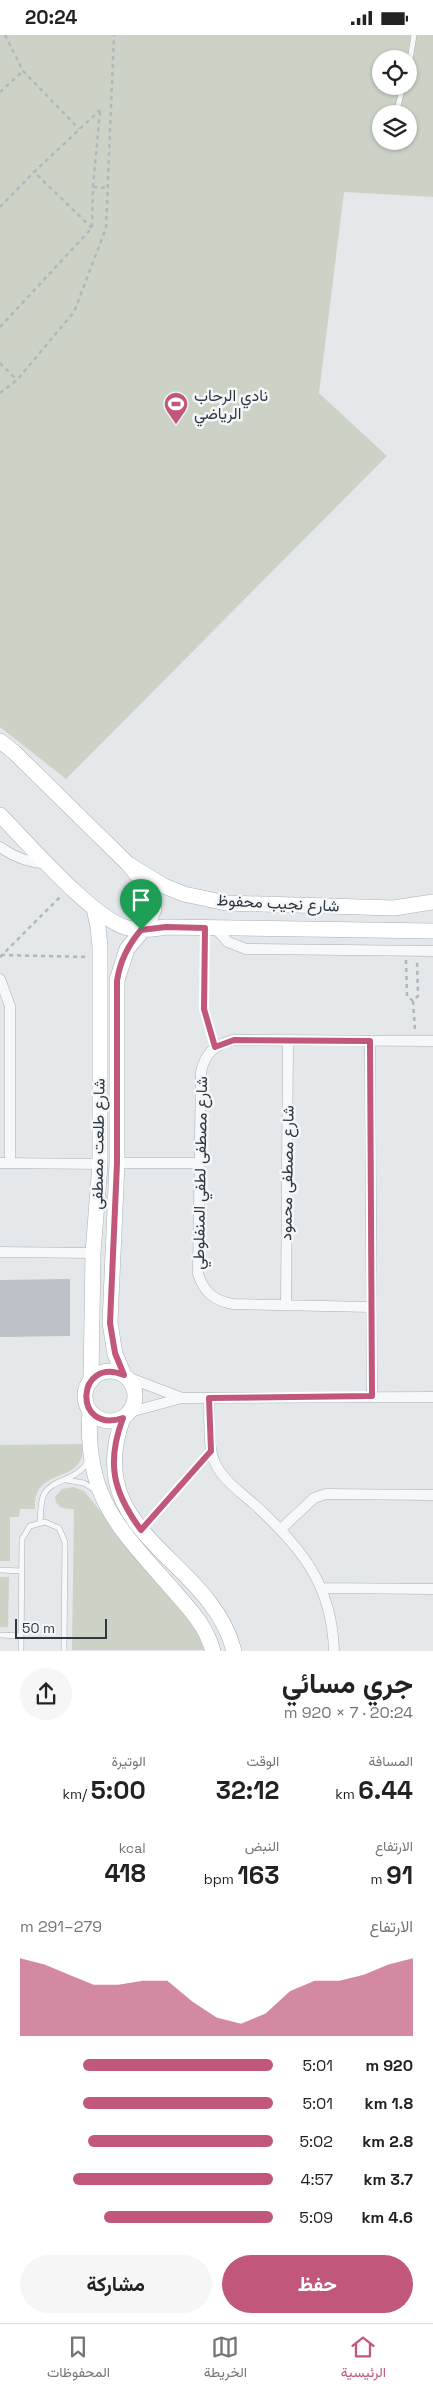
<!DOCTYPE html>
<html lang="ar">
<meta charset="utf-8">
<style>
body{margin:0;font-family:"Space Grotesk",Vazirmatn,sans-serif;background:#f6f6f6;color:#222;direction:rtl;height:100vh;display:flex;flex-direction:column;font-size:19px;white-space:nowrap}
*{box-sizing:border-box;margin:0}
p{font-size:16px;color:#767676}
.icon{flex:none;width:28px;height:28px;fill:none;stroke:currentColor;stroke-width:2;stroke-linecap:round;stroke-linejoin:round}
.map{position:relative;height:1616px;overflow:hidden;direction:ltr}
.details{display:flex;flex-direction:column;background:#fff;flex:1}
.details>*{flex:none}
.controls{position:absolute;left:372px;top:15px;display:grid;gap:10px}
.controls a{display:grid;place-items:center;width:45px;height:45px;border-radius:50%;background:#fff;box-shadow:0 1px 4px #0004;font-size:25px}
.scale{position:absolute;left:15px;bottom:12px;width:92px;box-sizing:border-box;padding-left:5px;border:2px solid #2d3841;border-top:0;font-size:14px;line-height:18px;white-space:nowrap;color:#2d3841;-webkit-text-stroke:4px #f4f6f8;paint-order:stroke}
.pin{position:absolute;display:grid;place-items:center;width:42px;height:42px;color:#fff;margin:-51px -21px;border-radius:50% 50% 50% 0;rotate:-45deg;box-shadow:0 0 5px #0007}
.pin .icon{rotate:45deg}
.round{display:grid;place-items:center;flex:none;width:52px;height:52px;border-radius:26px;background:#f6f6f6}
.headline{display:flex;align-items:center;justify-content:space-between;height:85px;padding:0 20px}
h1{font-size:28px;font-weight:700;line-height:38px}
.stats{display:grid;grid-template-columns:repeat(3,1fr);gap:8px;height:85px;padding:5px 20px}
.stats div{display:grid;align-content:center}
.stats b{font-size:25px;font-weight:700}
.stats small{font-size:14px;font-weight:400}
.stats p{font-size:14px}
.chart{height:140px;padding:10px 20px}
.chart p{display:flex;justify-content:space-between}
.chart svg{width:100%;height:90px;margin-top:5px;fill:#c1587b;opacity:.7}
.primary-button{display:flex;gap:10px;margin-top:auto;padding:10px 20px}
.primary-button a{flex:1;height:58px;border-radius:30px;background:#c1587b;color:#fff;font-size:20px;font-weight:700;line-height:58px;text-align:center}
.primary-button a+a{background:#f6f6f6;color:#222}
ul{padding:0 20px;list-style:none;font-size:16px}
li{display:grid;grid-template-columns:80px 60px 1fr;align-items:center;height:38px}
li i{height:12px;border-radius:6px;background:#c1587b}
.status{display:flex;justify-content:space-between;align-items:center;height:35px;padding:0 25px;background:#fff;direction:ltr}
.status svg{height:14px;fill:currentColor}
.dock{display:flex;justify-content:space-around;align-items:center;height:70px;border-top:1px solid #e0e0e0;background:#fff;font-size:14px;color:#767676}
.dock a{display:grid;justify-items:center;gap:2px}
.dock .current{color:#c1587b}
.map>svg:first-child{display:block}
.green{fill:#ccd3c6;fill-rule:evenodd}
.building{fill:#bcc2c7}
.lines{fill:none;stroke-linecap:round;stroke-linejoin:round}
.lane-casing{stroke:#a9b0b5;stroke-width:6}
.street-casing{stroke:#a9b0b5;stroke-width:11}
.secondary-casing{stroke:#a9b0b5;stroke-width:16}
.path{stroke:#b2b7ba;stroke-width:2.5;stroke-dasharray:4 4;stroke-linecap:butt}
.lane{stroke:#f7f8f9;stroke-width:5}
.street{stroke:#f7f8f9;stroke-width:10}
.secondary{stroke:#fff;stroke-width:15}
.route-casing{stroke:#fff;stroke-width:10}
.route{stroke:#c1587b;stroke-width:6}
.labels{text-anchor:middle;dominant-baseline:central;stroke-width:5;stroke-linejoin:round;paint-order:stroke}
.poi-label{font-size:16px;fill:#2d3841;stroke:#f4f6f8;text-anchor:start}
.street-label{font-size:16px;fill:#2d3841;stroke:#f4f6f8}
</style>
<div class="status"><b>20:24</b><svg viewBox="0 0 49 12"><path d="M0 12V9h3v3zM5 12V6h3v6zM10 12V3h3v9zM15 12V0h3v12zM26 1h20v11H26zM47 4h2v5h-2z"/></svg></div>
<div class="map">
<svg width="433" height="1616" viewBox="0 0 433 1616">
<rect width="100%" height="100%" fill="#e4e8eb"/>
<!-- green -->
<path class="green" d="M0,0H433V162L344,157L319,358L387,421L66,744L0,692ZM381,24H409V51H381ZM381,79H409V106H381Z
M83,1409C85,1453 33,1428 35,1474H20L19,1482H10V1526H0V1410Z
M73,1452L84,1456L186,1581L199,1601L204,1615H72L74,1474C65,1474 56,1474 55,1462L62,1454Z
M0,1542H9L8,1592H0Z"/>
<!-- building -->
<path class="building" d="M70,1244V1301L0,1302V1245Z"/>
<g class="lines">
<defs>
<path id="lane" d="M409,31L414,0
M396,79L403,51
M66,1445L84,1448L95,1455
M40,1487C41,1478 40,1468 44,1459C53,1443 76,1447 88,1426
M0,1535L21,1536
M0,1600L20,1601
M21,1616L22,1504L30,1491L45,1487L59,1493L65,1507L64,1616"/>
<path id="street" d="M0,812C15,823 29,827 48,829
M215,893L228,907L246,914L433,916
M0,944L10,971V1128
M370,1006L372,1361
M0,1128L100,1129
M117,1128H199
M0,1217L93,1218
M286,1270L288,1006
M371,1272L233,1269C214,1266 204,1257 198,1239L201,1037C205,1018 215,1009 234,1005L433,1006
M127,1342L182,1363L433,1362
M209,1363C210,1383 207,1409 215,1428C223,1445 240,1457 254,1469C301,1512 332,1549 334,1616
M130,1377L182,1363
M281,1494L314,1463L326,1459L433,1460
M322,1553L433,1554"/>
<path id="secondary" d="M0,706L14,717L128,829L164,851L184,859L226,868L394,873L433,867
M0,780C27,807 94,885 128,893C140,896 153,894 166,892L433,896
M85 1361a25 25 0 1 1 50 0a25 25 0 1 1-50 0Z
M124,1340L115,1319L110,1288L117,1128V945L127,914L148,889L154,874L151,857L128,829
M91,1346L93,1218L100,1129V912L98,892L94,873
M90,1376C84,1463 120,1494 173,1555C190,1574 206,1591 213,1616
M123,1383C80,1500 210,1522 234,1616"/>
</defs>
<!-- lane casing -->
<use href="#lane" class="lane-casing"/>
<!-- street casing -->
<use href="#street" class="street-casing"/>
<!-- secondary casing -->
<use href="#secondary" class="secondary-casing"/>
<!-- path -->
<path class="path" d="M5,0L23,36L79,94
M0,57L23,36
M93,152L108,153
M0,172L34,137
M92,193L34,137L100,75
M0,292L92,193L93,152L100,75
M0,328L16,344
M0,358L17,345L74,277L106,193L114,0
M205,905L204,974L212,1003
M1,920L87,922
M0,922L61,861
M406,925L407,961L413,966L418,961L417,926
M413,966L415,995
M151,1484L204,1425"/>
<!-- lane -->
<use href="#lane" class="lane"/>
<!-- street -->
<use href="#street" class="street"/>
<!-- secondary -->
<use href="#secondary" class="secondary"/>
</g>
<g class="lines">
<defs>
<path id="route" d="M166,892L205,893L204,974L215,1012L234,1005L370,1006L372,1361L209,1363L211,1416L141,1495C113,1457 106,1428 123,1383C72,1400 76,1320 124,1340L115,1318L110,1288L117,1128V946C120,925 128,910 141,895Z"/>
</defs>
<!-- route casing -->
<use href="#route" class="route-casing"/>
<!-- route -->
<use href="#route" class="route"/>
</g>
<!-- icons -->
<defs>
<symbol id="stadium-pin" viewBox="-11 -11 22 30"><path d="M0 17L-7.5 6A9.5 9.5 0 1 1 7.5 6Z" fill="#c1587b" stroke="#f4f6f8"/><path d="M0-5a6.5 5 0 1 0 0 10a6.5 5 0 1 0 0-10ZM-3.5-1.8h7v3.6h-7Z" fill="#fff"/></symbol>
</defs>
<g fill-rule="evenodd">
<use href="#stadium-pin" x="162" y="355" width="28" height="38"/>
</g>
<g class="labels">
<!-- poi labels -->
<g class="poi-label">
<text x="194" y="360">نادي الرحاب<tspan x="194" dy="18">الرياضي</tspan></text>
</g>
<!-- street labels -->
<g class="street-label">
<text transform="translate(278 868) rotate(3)">شارع نجيب محفوظ</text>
<text transform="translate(98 1109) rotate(-89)">شارع طلعت مصطفى</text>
<text transform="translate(200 1138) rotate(-89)">شارع مصطفى لطفي المنفلوطي</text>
<text transform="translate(287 1138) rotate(-89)">شارع مصطفى محمود</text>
</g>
</g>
</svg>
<div class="controls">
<a><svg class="icon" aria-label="locate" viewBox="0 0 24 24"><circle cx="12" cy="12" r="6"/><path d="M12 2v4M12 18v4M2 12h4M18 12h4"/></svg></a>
<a><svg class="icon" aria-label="layers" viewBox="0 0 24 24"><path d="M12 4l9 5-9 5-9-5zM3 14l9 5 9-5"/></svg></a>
</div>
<div class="scale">50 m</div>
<div class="pin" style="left:141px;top:895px;background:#1e9e55"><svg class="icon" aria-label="arrive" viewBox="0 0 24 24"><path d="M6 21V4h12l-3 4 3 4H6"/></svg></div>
</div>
<section class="details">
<div class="headline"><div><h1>جري مسائي</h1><p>20:24 · 7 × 920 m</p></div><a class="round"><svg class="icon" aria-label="share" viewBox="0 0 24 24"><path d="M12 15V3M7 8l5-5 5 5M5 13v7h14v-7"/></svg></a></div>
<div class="stats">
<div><p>المسافة</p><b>6.44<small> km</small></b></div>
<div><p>الوقت</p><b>32:12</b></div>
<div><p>الوتيرة</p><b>5:00<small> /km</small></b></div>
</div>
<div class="stats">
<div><p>الارتفاع</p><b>91<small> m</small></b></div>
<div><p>النبض</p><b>163<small> bpm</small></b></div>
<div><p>kcal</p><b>418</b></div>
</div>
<div class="chart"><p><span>الارتفاع</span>279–291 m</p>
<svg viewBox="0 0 160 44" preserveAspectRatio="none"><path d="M0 44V6L10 9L20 14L30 19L40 19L50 17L60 17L70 27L80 35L90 38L100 33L110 22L120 17L130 17L140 14L150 9L160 6V44z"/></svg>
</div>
<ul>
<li><b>920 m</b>5:01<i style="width:75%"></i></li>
<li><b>1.8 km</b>5:01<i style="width:75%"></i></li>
<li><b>2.8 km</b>5:02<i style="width:73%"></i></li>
<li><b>3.7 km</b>4:57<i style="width:79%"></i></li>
<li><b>4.6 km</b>5:09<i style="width:67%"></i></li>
</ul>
<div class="primary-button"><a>حفظ</a><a>مشاركة</a></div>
</section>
<nav class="dock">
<a class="current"><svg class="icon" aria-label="home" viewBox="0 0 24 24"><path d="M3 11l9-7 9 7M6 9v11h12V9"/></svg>الرئيسية</a>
<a><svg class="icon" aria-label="map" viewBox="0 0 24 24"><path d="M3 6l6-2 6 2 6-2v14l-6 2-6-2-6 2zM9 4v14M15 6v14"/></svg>الخريطة</a>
<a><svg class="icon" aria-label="saved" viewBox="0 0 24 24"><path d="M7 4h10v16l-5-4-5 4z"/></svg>المحفوظات</a>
</nav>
